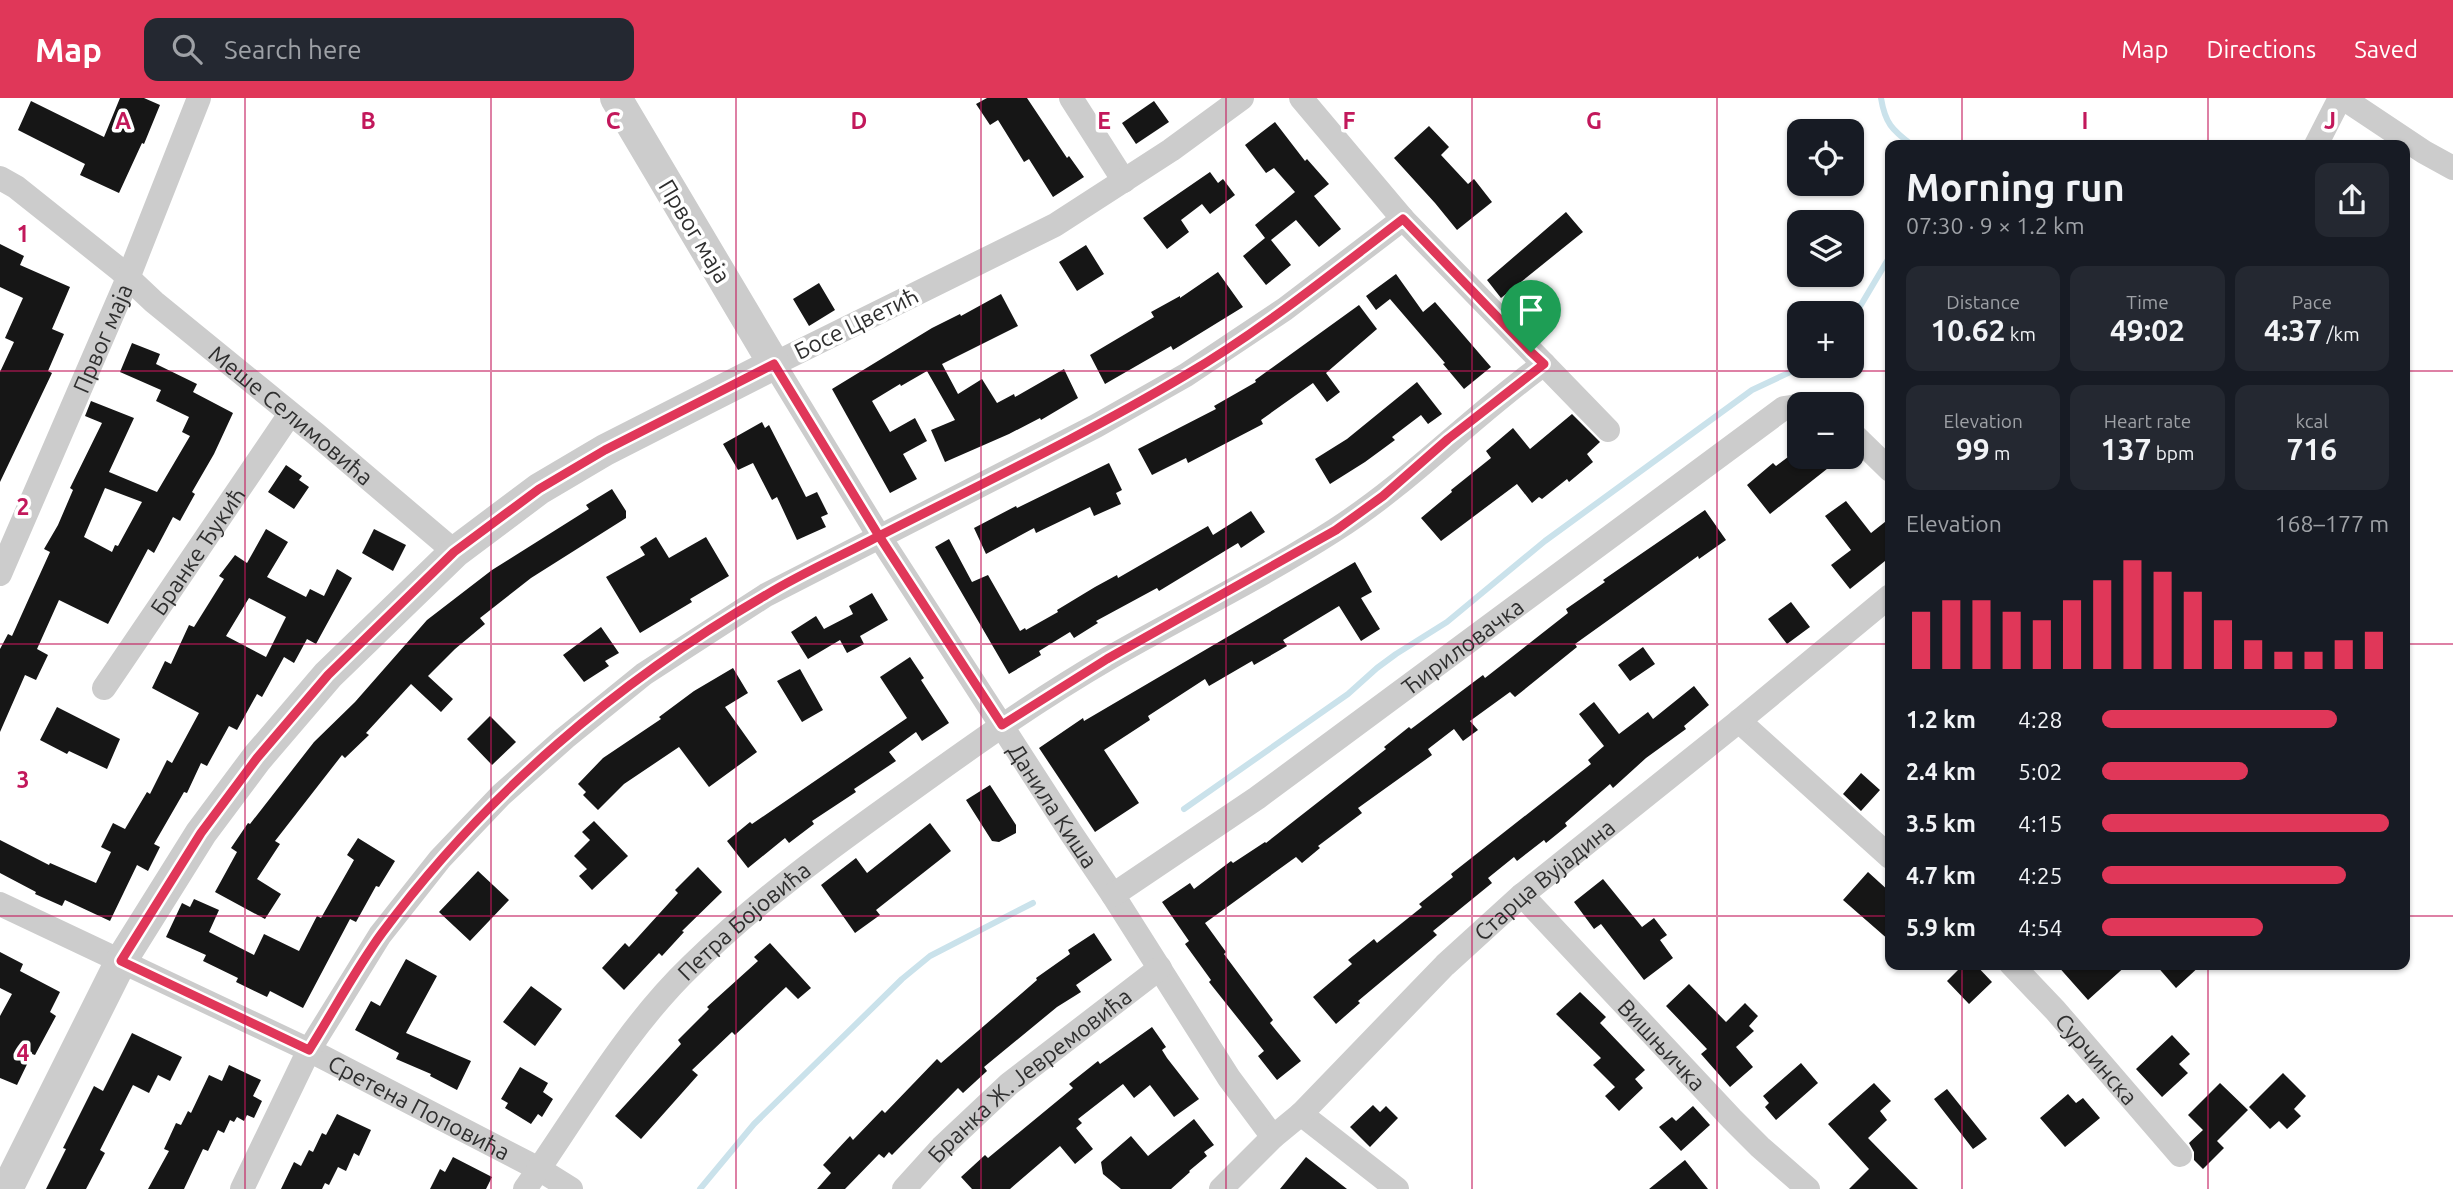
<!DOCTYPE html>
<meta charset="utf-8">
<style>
body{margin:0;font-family:Ubuntu,sans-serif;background:#242831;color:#f1f3f6;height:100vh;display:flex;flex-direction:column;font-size:26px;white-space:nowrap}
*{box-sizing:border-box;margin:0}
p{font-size:23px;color:#9ea1a6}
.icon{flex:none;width:38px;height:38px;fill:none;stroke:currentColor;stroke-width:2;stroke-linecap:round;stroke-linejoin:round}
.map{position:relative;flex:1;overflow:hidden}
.sheet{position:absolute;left:1885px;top:42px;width:525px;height:830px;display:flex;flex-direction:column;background:#171b24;border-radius:14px;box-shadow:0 2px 5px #0004}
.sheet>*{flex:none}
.fabs{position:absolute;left:1787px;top:21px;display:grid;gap:14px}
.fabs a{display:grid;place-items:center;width:77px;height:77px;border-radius:14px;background:#171b24;box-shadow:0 2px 5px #0004;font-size:35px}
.pin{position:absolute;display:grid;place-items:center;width:60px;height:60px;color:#fff;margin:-72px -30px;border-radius:50% 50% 50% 0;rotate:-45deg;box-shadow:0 0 7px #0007}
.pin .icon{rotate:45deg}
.round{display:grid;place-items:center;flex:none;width:74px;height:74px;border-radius:14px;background:#242831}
.overview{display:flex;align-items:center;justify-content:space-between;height:119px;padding:0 21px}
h1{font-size:38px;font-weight:700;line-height:52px}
.stats{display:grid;grid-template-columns:repeat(3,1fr);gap:10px;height:119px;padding:7px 21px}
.stats div{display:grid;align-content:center;border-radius:14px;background:#242831;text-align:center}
.stats b{font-size:30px;font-weight:700}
.stats small{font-size:19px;font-weight:400}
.stats p{font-size:19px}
.chart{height:196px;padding:14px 21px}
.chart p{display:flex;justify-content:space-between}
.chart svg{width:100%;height:126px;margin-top:7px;stroke:#e03759;stroke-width:6}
ul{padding:0 21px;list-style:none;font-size:23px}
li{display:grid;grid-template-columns:112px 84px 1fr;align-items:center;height:52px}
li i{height:18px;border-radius:9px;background:#e03759}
header{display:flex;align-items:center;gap:42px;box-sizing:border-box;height:98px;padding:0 35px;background:#e03759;color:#fff}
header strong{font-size:33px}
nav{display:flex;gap:38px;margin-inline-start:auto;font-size:24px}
.search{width:490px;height:63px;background:#242831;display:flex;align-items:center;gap:18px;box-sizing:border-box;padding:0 24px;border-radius:14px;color:#9ea1a6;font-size:26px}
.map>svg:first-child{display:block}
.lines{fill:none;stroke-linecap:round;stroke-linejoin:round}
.stream{stroke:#cae2eb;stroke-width:6}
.building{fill:#161616;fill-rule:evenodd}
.minor{stroke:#ccc;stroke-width:24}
.tertiary{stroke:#ccc;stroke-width:32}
.route-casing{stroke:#fff;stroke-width:14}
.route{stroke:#e03759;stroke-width:9}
.grid{fill:none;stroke:#c2185b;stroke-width:2;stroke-opacity:0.55}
.labels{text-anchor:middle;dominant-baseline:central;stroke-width:7;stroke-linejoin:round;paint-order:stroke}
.street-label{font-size:23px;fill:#2f2f2f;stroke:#fff}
.grid-label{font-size:23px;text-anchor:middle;font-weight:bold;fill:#c2185b;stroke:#fff;stroke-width:7;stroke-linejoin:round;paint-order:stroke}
</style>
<header>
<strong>Map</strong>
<div class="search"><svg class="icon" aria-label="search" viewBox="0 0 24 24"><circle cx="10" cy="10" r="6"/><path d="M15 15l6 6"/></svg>Search here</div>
<nav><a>Map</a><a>Directions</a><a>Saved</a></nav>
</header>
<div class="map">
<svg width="2453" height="1091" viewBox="0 0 2453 1091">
<rect width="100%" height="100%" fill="#fff"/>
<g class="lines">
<!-- stream -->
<path class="stream" d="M1881,0C1885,25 1892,32 1912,47
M1852,222L1890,158
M1184,711L1348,596L1377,570L1396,556L1447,524L1545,443L1752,292L1803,268
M700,1091L754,1026L902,881L930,858L1033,805"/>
</g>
<!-- building -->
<path class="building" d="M120,0H144L160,7L144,46L142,45L119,95L80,77L85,66L18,32L31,3L104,39Z
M987,0H1027L1067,60L1069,58L1084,79L1053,99L1029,61L1024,64L998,22L990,27L976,6Z
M1154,3L1169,24L1136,46L1122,25Z
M1275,24L1305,63L1307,61L1329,86L1314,98L1341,131L1319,149L1296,122L1271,142L1291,167L1266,187L1243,158L1265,140L1255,127L1295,94L1274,70L1266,75L1245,47Z
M1429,28L1449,49L1441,57L1468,86L1474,81L1492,104L1457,132L1435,105L1394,60Z
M1210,74L1218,85L1223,81L1235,97L1210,116L1202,106L1181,122L1189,134L1167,151L1143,120Z
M1566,114L1583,134L1501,200L1487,182Z
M0,146L24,158L20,167L70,189L52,231L64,236L48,273L52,275L0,384V274L14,244L5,240L23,200L0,189Z
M1086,147L1104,176L1077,193L1059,164Z
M1218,174L1243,209L1173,252L1171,248L1105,286L1090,257L1154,219L1151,214L1180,198V200Z
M1396,176L1423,214L1435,204L1491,269L1464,291L1443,266L1445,265L1390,201L1376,212L1366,198Z
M819,185L835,212L809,228L793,201Z
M1001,196L1018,228L942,266L958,296L982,281L997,305L1014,296L1015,299L1064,271L1078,300L1041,322L1040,320L1009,336L945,364L931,332L955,322L927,273L901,288L900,286L872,303L890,334L915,320L927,343L903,356L917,381L890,395L832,291L932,230L960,216L961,218Z
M1359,207L1377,231L1326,275L1340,294L1327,304L1313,285L1261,322L1263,326L1188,365L1186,360L1152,377L1138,351L1216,311L1214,308L1256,284L1255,282Z
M132,245L160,256L156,266L197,286L193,294L233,315L214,356L192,394L195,396L180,423L173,419L154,455L148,451L108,526L59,502L37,551L48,557L36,582L25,577L0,634V551L8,536L12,538L30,498L50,454L44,451L58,427L73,392L70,390L102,325L85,318L91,303L134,320L109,374L157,394L190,338L182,334L189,319L156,303L161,292L120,274ZM105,390L142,404L118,448L115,447L112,454L84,439Z
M1417,284L1442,316L1428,326L1421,317L1392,339L1395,342L1365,364L1330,386L1315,361L1347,341Z
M1572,316L1600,344L1587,356L1593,364L1569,384L1567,381L1542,401L1539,399L1532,405L1517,386L1441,443L1421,420L1452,394L1451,392L1491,360L1486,353L1513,330L1530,351Z
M762,324L765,330L769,327L806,399L817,394L828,416L821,419L826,429L797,442L777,399L772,402L753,365L738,372L723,346Z
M1788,359H1842L1770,416L1747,387L1773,365L1776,368Z
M1109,365L1122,392L1116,395L1121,406L1094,418L1090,409L1036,435L1034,430L986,456L974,430L1016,408L1017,410Z
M286,367L302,378L299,382L309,389L294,411L268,394Z
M612,391L626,413V420L531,480L480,520L485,526L455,551L428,578L453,601L441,614L411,586L366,635L369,637L345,660L342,657L275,743L280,746L257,781L281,796L265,821L215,794L237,754L231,750L248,725L250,726L314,644L355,604L427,522L492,472L589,411L586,407Z
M1846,403L1871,435L1890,420V459L1850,491L1831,467L1851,452L1825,418Z
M1705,412L1726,442L1699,461L1698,458L1575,546L1577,549L1515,599L1510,594L1470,623L1478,632L1463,643L1454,631L1428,651L1432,657L1358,710L1362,715L1318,748L1320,750L1302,765L1296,759L1205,825L1226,854L1224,856L1273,922L1270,925L1301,963L1277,982L1258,958L1264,953L1209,884L1211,882L1185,846L1189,843L1162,804L1190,785L1194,791L1231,763L1233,765L1265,744L1266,745L1386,651L1384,649L1409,629L1411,631L1483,577L1485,580L1568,515L1566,511L1605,484L1603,482Z
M1251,413L1265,434L1241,450L1238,445L1159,493L1157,490L1096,523L1098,525L1074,540L1070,534L1039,553L1041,557L1009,576L935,449L949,441L972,484L988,477L1020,533L1025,530L1026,532L1058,514L1057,512L1095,489L1117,477L1118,480L1208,428L1213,437Z
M266,431L288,444L267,479L306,499L310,491L324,498L337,471L352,480L316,546L307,541L294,565L284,559L262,599L257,596L237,632L229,628L207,668L201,665L187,695L184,694L154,746L160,749L148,773L137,767L110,823L65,802L62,808L35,796L36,794L0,775V742L49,767L50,765L96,785L111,754L101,749L113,725L125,731L147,694L150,696L167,662L172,665L199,615L152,590L165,563L171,566L189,527L194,529L224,481L219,478L235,457L247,465ZM249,500L286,519L266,559L226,538Z
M374,431L406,447L393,473L362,455Z
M656,439L669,460L706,439L729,478L690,501L692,504L640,535L606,479L645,457L640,449Z
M1355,464L1372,494L1361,500L1380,531L1361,543L1339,508L1283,542L1287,548L1254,567L1252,563L1209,588L1205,581L1148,618L1150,622L1104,652L1139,705L1095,734L1039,650L1083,620L1084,623Z
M872,495L888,522L860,538L864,546L847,555L840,542L808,561L791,534L816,518L824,531L853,516L849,508Z
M1791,504L1810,529L1787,546L1768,521Z
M601,529L619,555L605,563L609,568L584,584L563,557Z
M1643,549L1655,566L1630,583L1618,567Z
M910,559L924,580L921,582L949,625L922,643L916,634L889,654L896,663L854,691L856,694L812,723L814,726L789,745L785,740L748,770L727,743L750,724L752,726L907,620L880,579Z
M733,570L748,595L725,609L757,654L709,689L679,649L624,686L598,712L583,697L586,694L578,686L603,660L661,621L659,619L694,593Z
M800,571L823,612L802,624L777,583Z
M1694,588L1709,607L1684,628L1686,631L1646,660L1613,690L1610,686L1565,725L1567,728L1546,745L1544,742L1517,763L1514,759L1488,780L1492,785L1433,833L1437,837L1358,903L1360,905L1336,926L1313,899L1352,866L1348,862L1374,841L1377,845L1422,809L1419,806L1453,779L1451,776L1591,666L1588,662L1604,648L1579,616L1594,604L1619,636L1648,614L1653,621Z
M57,609L120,641L107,671L69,653L67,656L40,642Z
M490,618L516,644L492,667L467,641Z
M1861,675L1880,692L1861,713L1843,696Z
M990,687L1016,727V735L999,744L992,743L966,702Z
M594,723L628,758L592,792L579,778L587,771L574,758L590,742L582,734Z
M930,725L951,753L876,812L880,817L855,835L821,787L856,760L867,775Z
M358,740L395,763L379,789L376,788L356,824L350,821L303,910L270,893L267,899L236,884L238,880L203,863L206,857L166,839L182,805L190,809L194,801L219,812L209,834L254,857L264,836L299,853L317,818L321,820L354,762L347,757Z
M698,769L722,794L682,833L684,834L662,858L659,855L624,892L602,870L625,845L629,849L678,795L675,792Z
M478,773L509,802L470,843L439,814Z
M1868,774L1890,794V843L1843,802Z
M1603,781L1642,829L1654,820L1667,837L1660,842L1673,860L1644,882L1601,826L1594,831L1574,804Z
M1094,835L1112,862L1076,887L1081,894L1057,909L984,969L987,973L963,995L958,990L892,1057L889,1054L884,1060L879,1056L845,1091H817L831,1075L823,1067L850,1038L853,1042L882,1012L885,1015L937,961L941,965L1037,882L1036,880L1070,856L1068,852Z
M770,845L811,890L798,901L786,889L735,937L732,934L692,972L698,977L641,1041L615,1018L681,946L678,942L709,911L707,909L758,863L754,859Z
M0,854L23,866L20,873L60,894L50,914L56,918L35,957L32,956L17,987L0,980V918L12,896L0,890Z
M406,861L437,878L406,935L471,963L457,992L430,978L431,976L396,961L399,955L355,932L371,903L380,908Z
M1964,866H1975L1992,884L1969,906L1947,883Z
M2056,866H2128L2088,902Z
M2155,866H2202L2176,890Z
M1689,886L1726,924L1745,905L1758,918L1749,928L1754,933L1736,949L1753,969L1730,989L1701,956L1707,951L1666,908Z
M531,888L562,911L535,948L503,924Z
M1580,894L1606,919L1600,925L1645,972L1635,981L1643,990L1619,1013L1605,998L1615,989L1593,967L1601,960L1556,916Z
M1152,929L1166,949L1162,952L1167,960L1199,1001L1174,1019L1150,987L1134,1000L1123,986L1078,1021L1082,1025L1076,1030L1093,1051L1075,1066L1060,1048L1010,1091H972L961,1079L985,1057L988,1060L1073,990L1069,986L1098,963L1100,966Z
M132,935L182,959L170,983L158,977L149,995L133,987L100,1052L105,1055L86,1091H46L66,1051L63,1050L94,988L103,993Z
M2172,937L2190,956L2179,966L2188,975L2162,999L2136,971Z
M1801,965L1818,985L1776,1022L1765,1009L1769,1005L1763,998Z
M229,967L261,982L253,998L262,1003L254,1020L247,1017L244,1023L237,1019L234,1024L230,1022L224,1035L218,1032L208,1053L203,1051L184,1091H148L169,1053L164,1051L176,1025L181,1027L188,1013L191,1015L209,977L222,983Z
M520,969L548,985L543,994L553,1001L542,1019L538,1016L531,1026L505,1010L508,1005L501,1001Z
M2283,975L2306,998L2294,1011L2301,1018L2287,1031L2279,1023L2270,1031L2249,1009Z
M1874,985L1891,1003L1880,1013L1887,1022L1868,1040L1918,1091H1849L1869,1071L1828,1026Z
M2220,985L2248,1012L2217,1043L2224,1050L2203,1071L2194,1062V1054L2189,1045L2203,1032L2188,1017Z
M1947,991L1987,1041L1973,1051L1934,1001Z
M2068,996L2076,1005L2083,1000L2100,1020L2065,1049L2040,1020Z
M1373,1007L1380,1014L1386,1008L1398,1020L1370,1049L1350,1029Z
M1693,1008L1710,1027L1681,1053L1659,1029L1672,1019L1676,1023Z
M337,1016L371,1032L359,1058L354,1055L346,1073L338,1069L329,1087L325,1085L322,1091H281L294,1064L301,1068L309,1052L313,1054L322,1035L326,1037Z
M1194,1021L1214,1047L1204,1054L1207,1058L1189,1073L1190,1074L1171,1091H1121L1103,1076L1101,1064L1131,1038L1148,1058Z
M453,1059L492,1079L486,1091H430L440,1071L445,1074Z
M1306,1059L1347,1091H1280Z
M1685,1062L1708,1091H1649Z"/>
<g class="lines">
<!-- minor -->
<g class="minor">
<path d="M1071,0L1124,83"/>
<path id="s1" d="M1242,0L1171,52L1055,127L774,266L879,438L1071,735L1113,797L1229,980L1273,1039"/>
<path d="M1301,0L1403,121L1608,332"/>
<path d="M2343,0L2424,54L2453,70"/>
<path d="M2316,47L2340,0"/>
<path id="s2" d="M0,80L16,89L119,171L154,204L316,336L455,454"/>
<path d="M1852,335L1890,372"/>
<path id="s3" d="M0,476L128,180L199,0"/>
<path id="s4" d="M104,590L290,316"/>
<path d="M1739,623L1890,759"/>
<path id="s5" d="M1113,797L1257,700L1784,310L1810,306"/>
<path id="s6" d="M1522,797L1732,1021L1760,1049L1808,1091"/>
<path id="s7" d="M0,806L309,952L539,1071L571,1091"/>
<path id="s8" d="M2011,866L2055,912L2180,1057"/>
<path d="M1301,1016L1397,1091"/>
<path d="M242,1091L309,952L380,837L440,761L501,697L565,640L644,576L766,497L1096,328L1186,277L1285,211L1403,121"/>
<path id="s9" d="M525,1091C578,1016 625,931 692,867C758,802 834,747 910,693C975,646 1040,600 1109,560C1184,517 1262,479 1335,432C1409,385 1472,318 1544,266"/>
<path id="s10" d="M904,1091L942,1049L1009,986L1160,870"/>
<path id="s11" d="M1221,1091L1273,1039L1301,1016L1445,867L1522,797L1739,623L1890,498"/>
</g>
<!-- tertiary -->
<path class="tertiary" d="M7,1091L121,863L201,735L257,660L328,577L455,454L539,391L605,352L774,266L616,0"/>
</g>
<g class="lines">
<defs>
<path id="route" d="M1531,254L1403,121C1332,175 1261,233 1184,278C1085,337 981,386 879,438L774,266L605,352L539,391L454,454L328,577L257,660L201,735L121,863L309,952C333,914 355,872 382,835C484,697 618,583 766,497C802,475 841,458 879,438L1002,627L1107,561L1336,432L1383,398L1448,341L1544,266L1531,254"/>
</defs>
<!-- route casing -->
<use href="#route" class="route-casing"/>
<!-- route -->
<use href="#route" class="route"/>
</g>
<!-- grid -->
<path class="grid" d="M245,0V1091M491,0V1091M736,0V1091M981,0V1091M1226,0V1091M1472,0V1091M1717,0V1091M1962,0V47M2208,0V47M0,273H1890M2404,273H2453M0,546H1890M2404,546H2453M0,818H1890M2404,818H2453M1962,866V1091M2208,866V1091"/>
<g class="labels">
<!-- street labels -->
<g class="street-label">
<text transform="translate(695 133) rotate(59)">Првог маја</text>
<text transform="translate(856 225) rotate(-26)">Босе Цветић</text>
<text stroke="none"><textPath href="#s3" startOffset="257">Првог маја</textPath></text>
<text stroke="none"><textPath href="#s2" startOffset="376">Меше Селимовића</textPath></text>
<text stroke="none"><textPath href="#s4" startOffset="166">Бранке Ђукић</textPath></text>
<text stroke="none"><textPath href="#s5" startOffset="429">Ћириловачка</textPath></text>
<text stroke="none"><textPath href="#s1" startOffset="1062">Данила Киша</textPath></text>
<text stroke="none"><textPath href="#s11" startOffset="448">Старца Вујадина</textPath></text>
<text stroke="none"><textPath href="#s9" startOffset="348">Петра Бојовића</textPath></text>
<text stroke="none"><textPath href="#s6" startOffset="205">Вишњичка</textPath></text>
<text stroke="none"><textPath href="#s8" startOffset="128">Сурчинска</textPath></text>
<text stroke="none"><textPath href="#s10" startOffset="170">Бранка Ж. Јевремовића</textPath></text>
<text stroke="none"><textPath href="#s7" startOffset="466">Сретена Поповића</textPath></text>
</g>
</g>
<g class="grid-label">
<text x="123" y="31">A</text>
<text x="368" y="31">B</text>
<text x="613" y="31">C</text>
<text x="859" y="31">D</text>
<text x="1104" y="31">E</text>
<text x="1349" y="31">F</text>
<text x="1594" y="31">G</text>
<text x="2085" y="31">I</text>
<text x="2330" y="31">J</text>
<text x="23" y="144">1</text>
<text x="23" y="417">2</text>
<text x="23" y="690">3</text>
<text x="23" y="963">4</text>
</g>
</svg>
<div class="fabs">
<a><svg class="icon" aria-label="locate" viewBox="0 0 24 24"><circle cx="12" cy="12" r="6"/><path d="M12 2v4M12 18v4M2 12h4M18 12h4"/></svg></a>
<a><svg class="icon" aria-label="layers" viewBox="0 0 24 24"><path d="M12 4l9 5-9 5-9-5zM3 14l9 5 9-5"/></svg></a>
<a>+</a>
<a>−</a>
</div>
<div class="pin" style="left:1531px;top:254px;background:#1e9e55"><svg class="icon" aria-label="arrive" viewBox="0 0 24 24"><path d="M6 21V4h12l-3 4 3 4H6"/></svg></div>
<section class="sheet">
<div class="overview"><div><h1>Morning run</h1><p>07:30 · 9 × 1.2 km</p></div><a class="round"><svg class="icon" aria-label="share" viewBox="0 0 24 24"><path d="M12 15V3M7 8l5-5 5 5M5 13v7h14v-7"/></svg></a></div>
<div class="stats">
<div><p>Distance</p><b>10.62<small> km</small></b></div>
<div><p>Time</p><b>49:02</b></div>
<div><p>Pace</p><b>4:37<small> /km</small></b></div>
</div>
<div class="stats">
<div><p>Elevation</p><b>99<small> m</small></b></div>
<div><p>Heart rate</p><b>137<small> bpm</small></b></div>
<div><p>kcal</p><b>716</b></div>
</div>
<div class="chart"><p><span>Elevation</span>168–177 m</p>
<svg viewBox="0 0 160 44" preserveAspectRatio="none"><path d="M5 44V24M15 44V20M25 44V20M35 44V24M45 44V27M55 44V20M65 44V13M75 44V6M85 44V10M95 44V17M105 44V27M115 44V34M125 44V38M135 44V38M145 44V34M155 44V31"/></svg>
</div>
<ul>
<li><b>1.2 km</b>4:28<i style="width:82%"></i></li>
<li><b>2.4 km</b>5:02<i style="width:51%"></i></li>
<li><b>3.5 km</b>4:15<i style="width:100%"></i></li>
<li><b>4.7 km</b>4:25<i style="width:85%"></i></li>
<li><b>5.9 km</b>4:54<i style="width:56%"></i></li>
</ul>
</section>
</div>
